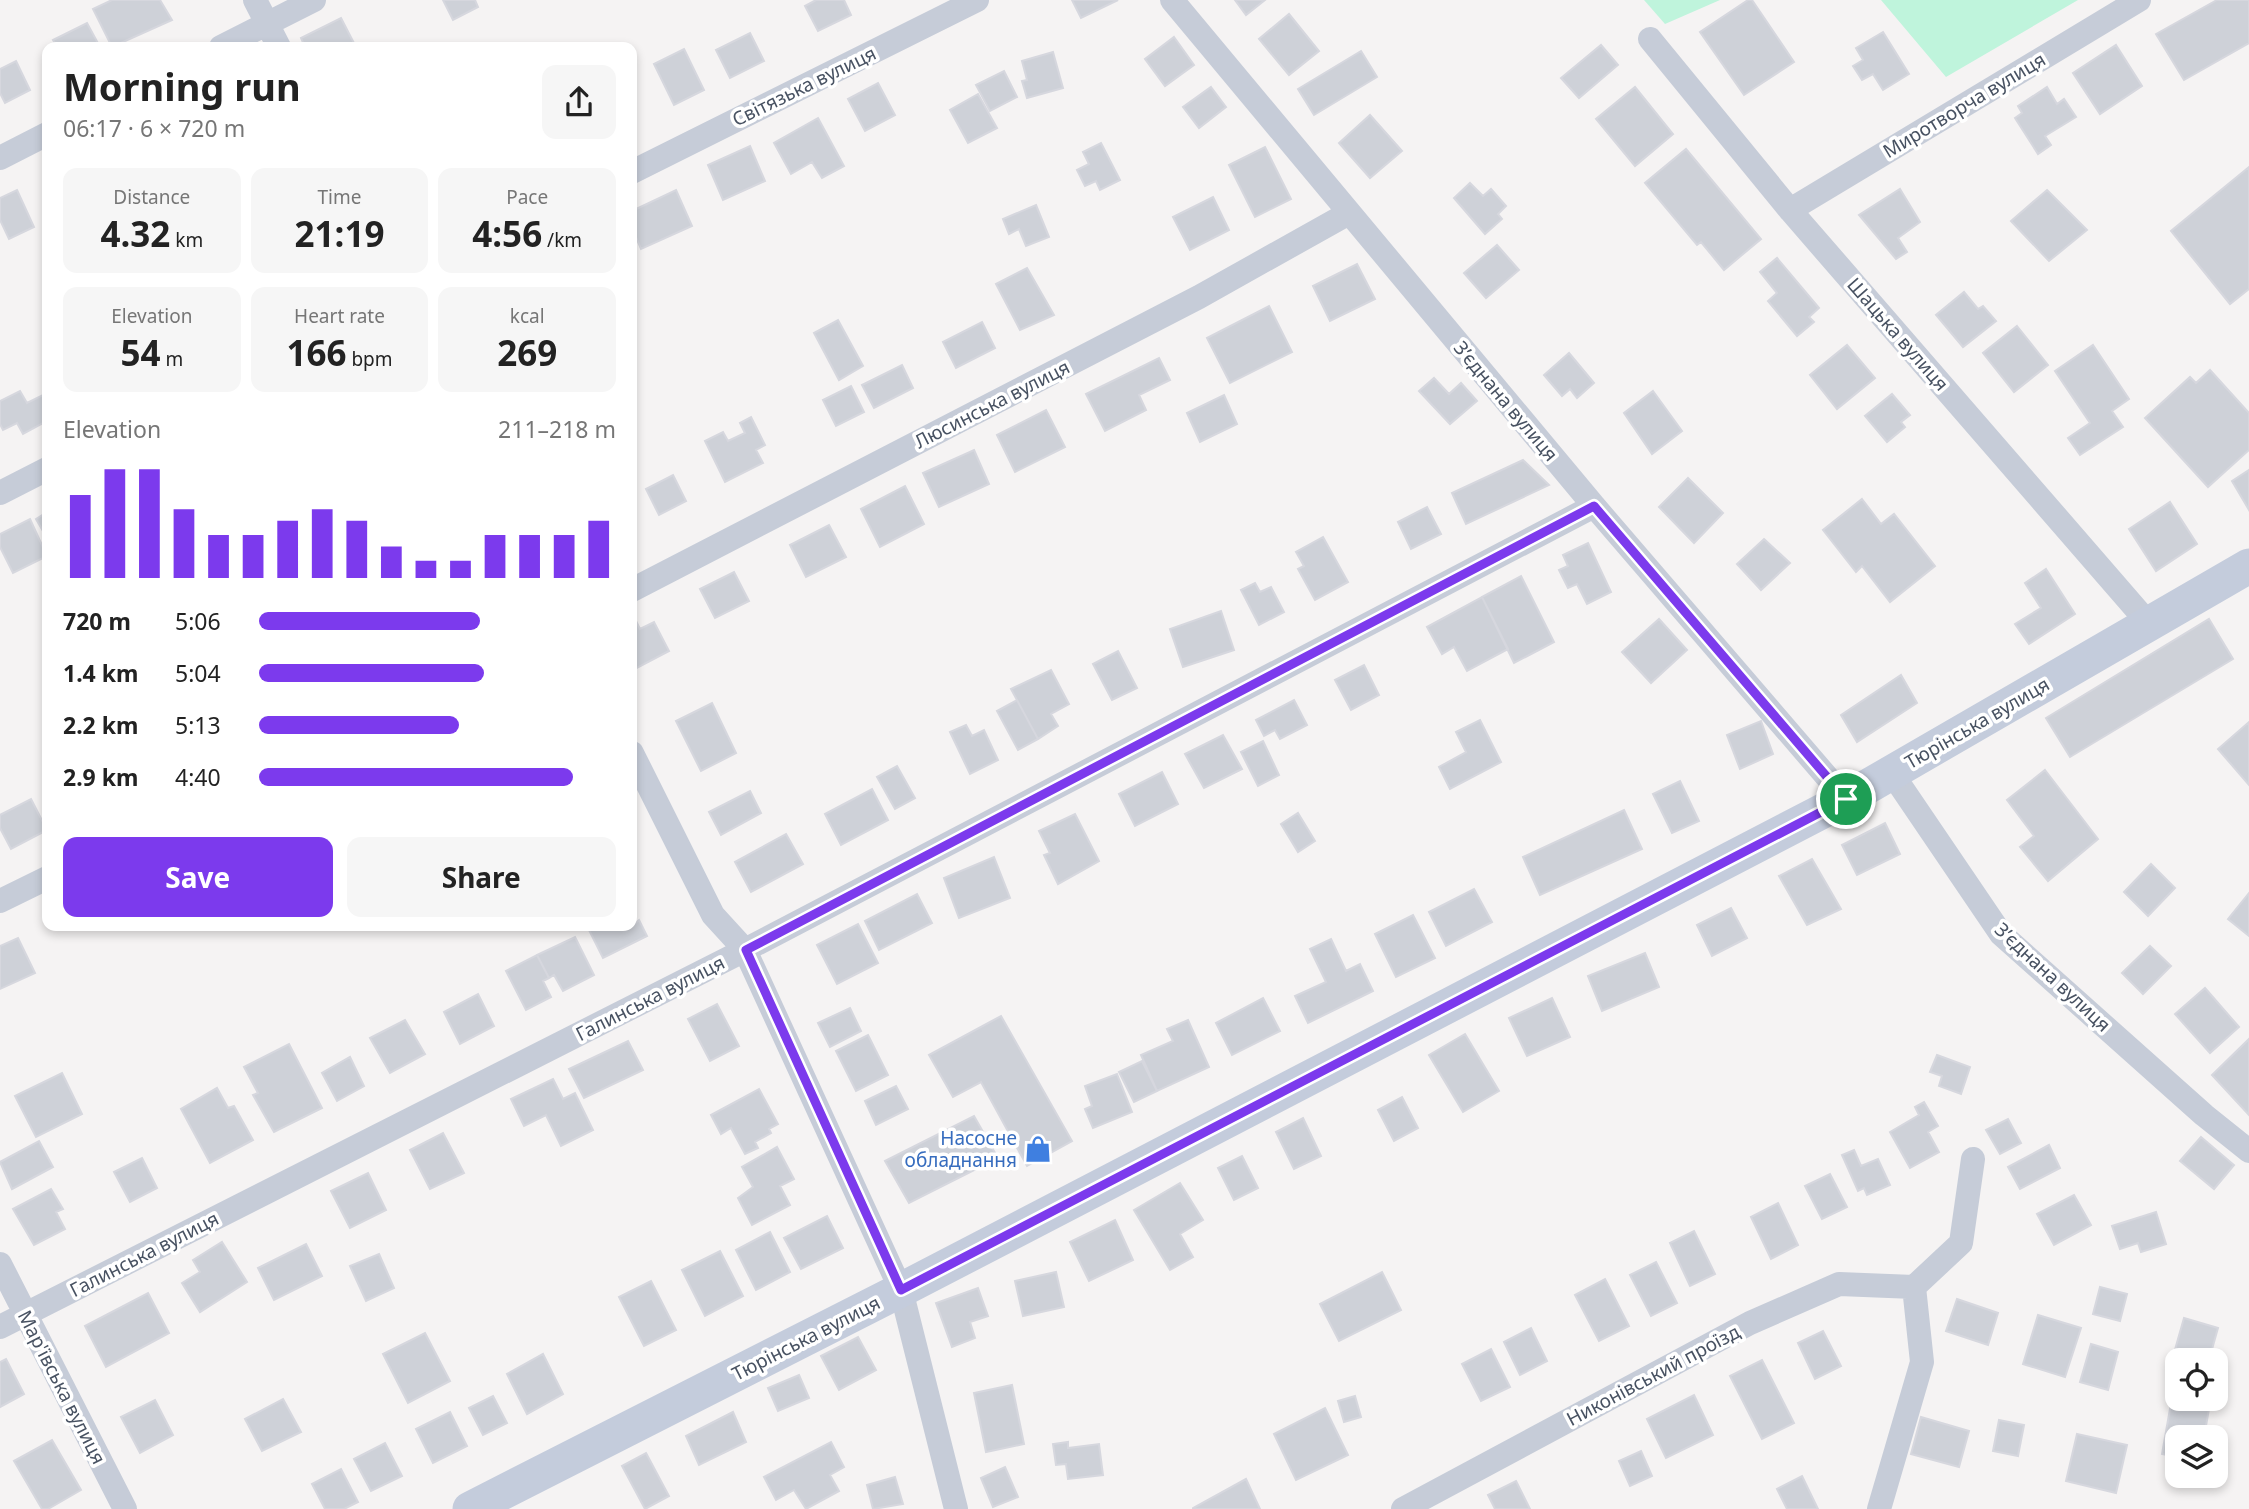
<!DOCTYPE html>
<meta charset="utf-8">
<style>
body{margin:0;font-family:"Noto Sans",sans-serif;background:#f6f6f6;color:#222;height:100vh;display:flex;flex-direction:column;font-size:26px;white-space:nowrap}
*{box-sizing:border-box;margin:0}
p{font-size:23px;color:#767676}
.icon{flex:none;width:38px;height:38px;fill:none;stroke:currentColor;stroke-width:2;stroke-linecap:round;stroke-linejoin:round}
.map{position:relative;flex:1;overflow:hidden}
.sheet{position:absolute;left:42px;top:42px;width:595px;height:889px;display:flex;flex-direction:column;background:#fff;border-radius:14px;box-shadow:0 4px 10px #0003}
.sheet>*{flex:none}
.tools{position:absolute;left:2165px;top:1348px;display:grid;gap:14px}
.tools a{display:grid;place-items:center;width:63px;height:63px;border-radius:14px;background:#fff;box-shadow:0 4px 10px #0003;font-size:35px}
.pin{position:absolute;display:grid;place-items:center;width:60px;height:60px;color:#fff;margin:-30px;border:4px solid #fff;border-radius:50%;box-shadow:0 2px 7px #0007}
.round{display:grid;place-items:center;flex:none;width:74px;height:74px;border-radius:14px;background:#f6f6f6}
.headline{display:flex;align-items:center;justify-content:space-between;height:119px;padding:0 21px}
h1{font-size:38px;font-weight:700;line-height:52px}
.stats{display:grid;grid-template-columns:repeat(3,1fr);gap:10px;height:119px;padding:7px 21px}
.stats div{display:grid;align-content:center;border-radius:14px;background:#f6f6f6;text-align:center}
.stats b{font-size:35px;font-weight:700}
.stats small{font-size:19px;font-weight:400}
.stats p{font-size:19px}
.chart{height:196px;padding:14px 21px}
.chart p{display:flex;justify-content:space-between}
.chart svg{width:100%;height:126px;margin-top:7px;stroke:#7c3aed;stroke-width:6}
.cta{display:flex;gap:14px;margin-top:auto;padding:14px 21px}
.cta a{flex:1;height:80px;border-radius:14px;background:#7c3aed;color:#fff;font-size:28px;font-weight:700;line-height:80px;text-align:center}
.cta a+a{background:#f6f6f6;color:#222}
ul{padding:0 21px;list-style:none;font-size:23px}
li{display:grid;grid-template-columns:112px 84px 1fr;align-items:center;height:52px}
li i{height:18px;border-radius:9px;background:#7c3aed}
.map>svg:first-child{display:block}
.green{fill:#bff4dc}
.building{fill:#ced1d8;stroke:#d6d7de;stroke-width:2}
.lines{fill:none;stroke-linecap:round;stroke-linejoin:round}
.minor{stroke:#c6ccd8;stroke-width:24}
.secondary{stroke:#c4ccdc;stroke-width:35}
.route-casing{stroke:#fff;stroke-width:14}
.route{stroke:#7c3aed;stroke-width:9}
.labels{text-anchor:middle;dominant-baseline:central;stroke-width:7;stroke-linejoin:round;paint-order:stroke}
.street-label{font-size:19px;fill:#485262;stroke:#fff}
.shop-label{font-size:19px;fill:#366cbe;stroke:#fff;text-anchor:end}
</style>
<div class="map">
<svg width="2249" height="1509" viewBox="0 0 2249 1509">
<rect width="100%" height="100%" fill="#f5f3f3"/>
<!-- green -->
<path class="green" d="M1644,0H1720L1665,24Z
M1881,0H2078L1946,77Z"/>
<!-- building -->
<path class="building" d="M112,0H160L172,20L112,47L93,9Z
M443,0H475L478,7L453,20Z
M816,0H844L851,15L818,31L805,6Z
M1072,0H1118L1081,18Z
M1235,0H1265L1246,15Z
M1748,0H1752L1794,62L1744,95L1700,32Z
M2217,0H2249V43L2184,80L2156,34Z
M1289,14L1319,51L1289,75L1259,39Z
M341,18L356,47H305L301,38Z
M87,23L100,47H57L53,40Z
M1883,32L1909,74L1883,90L1873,74L1862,80L1853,66L1863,60L1856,48Z
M750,33L764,61L730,78L716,50Z
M1174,37L1194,65L1165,86L1145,59Z
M1601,45L1618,65L1579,98L1561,78Z
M2116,45L2142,86L2100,114L2073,73Z
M684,49L704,90L674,105L654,64Z
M1361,51L1377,77L1314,115L1298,89Z
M1053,52L1063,88L1027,98L1022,81L1027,80L1022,61Z
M16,61L30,90L5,103L0,93V69Z
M1004,71L1017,97L990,111L976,85Z
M878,83L895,115L865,131L848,99Z
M1211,87L1226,107L1199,128L1183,107Z
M1635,87L1673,134L1635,166L1596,119Z
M2047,87L2057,104L2064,99L2076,117L2045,136L2051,145L2038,154L2015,118L2022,113L2018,106Z
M978,94L997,128L968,143L950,110Z
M1370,115L1402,151L1370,178L1339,143Z
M818,118L844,166L822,178L812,162L791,174L774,143Z
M1101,143L1120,180L1100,190L1096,181L1085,186L1077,170L1089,164L1083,152Z
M750,146L765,181L723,200L708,165Z
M1265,147L1291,199L1255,217L1229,165Z
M1686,149L1761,239L1724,270L1701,242L1697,245L1645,183Z
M2249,167V289L2230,304L2171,231Z
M1470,183L1483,196L1491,189L1506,206L1498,214L1502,219L1485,234L1454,198Z
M1900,189L1920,222L1898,238L1907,252L1896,259L1859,215Z
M17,190L34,227L9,239L0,220V198Z
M676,190L692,226L641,249L632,228V211Z
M2047,190L2087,230L2049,261L2011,221Z
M1213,197L1229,230L1190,250L1173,217Z
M1036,205L1049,237L1026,246L1019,229L1009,234L1003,219Z
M1497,245L1519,270L1486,298L1464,273Z
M1777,258L1819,308L1809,317L1814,322L1797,336L1768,301L1777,293L1760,272Z
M1357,264L1375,299L1330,321L1313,286Z
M1027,268L1054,315L1020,330L996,284Z
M1964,292L1978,309L1983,306L1996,321L1963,347L1936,315Z
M1269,306L1292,352L1230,383L1207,338Z
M838,320L863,366L839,380L814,333Z
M982,322L995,348L956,368L943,342Z
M2017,326L2048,365L2014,392L1983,353Z
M1847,345L1875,378L1837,409L1810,375Z
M2093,345L2129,399L2112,411L2123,427L2080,455L2068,438L2090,423L2055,371Z
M1569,353L1594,383L1577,398L1570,389L1562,396L1544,375Z
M1159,358L1170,380L1139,395L1146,410L1105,431L1086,394Z
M902,365L913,388L874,408L862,385Z
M2210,370L2249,413V450L2208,487L2145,418L2190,377L2196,383Z
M1434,378L1449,394L1461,383L1477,401L1450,424L1419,391Z
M851,386L864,412L836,426L823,400Z
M20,391L27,403L47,393V421L23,434L17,423L3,430L0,424V401Z
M1653,391L1682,431L1652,454L1624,413Z
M1892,394L1910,415L1901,422L1905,427L1887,442L1865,416Z
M1224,395L1237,424L1200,442L1187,413Z
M1046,410L1065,447L1015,472L997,435Z
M751,417L765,445L756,450L763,463L725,482L705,441L723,432L728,441L745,433L740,423Z
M974,450L989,484L939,507L923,473Z
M1523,460L1549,485L1466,524L1452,493Z
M2249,470V510L2232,481Z
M673,475L686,501L659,515L646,489Z
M1688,478L1723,513L1694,543L1659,507Z
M905,486L924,524L880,547L861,509Z
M1862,499L1881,524L1894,514L1935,566L1890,602L1862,566L1856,572L1823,530Z
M2170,502L2197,544L2156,571L2129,529Z
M1427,507L1441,534L1411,549L1398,522Z
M47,512V538L36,519Z
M30,519L47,556L13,573L0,547V534Z
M829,525L846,557L806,577L790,545Z
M1323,537L1348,582L1315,600L1298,569L1304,566L1296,552Z
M1764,539L1790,563L1761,590L1737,564Z
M1588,543L1611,592L1587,604L1577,584L1568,588L1559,570L1568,566L1563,555Z
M2046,569L2075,614L2029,644L2015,624L2041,608L2025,583Z
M734,572L749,601L715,618L700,589Z
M1521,576L1554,642L1514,663L1482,597Z
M1255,583L1260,592L1271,587L1284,612L1259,625L1241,590Z
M1482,597L1508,649L1467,671L1454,647L1442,654L1427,627Z
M1221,611L1234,650L1183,667L1170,629Z
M634,617L640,629L654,622L669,651L635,669L632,663Z
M1659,619L1687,650L1651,683L1622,652Z
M2209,619L2233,659L2070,757L2046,718Z
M1118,651L1137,688L1112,700L1093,664Z
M1364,665L1379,695L1351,710L1335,680Z
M1051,670L1069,704L1051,714L1058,726L1038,739L1011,689Z
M1901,675L1917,703L1857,742L1841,715Z
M1017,700L1038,739L1018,750L997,711Z
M1294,700L1307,725L1280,739L1275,730L1264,736L1256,720Z
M712,703L736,753L701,771L676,721Z
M1480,720L1501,762L1450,789L1439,767L1466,752L1456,732Z
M1761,721L1773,754L1740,769L1727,735Z
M2249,722V785L2218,749Z
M966,725L972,736L984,730L998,760L970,774L950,732Z
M1223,735L1242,769L1204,788L1185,754Z
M1263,741L1279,775L1258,786L1241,752Z
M897,766L915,798L895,809L877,777Z
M2045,770L2098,839L2048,881L2020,847L2034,836L2007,800Z
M1162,772L1178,804L1135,826L1119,794Z
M1680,781L1699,821L1672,833L1653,794Z
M872,789L888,820L841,845L825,814Z
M750,791L761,813L721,835L709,812Z
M31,799L47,830L11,849L0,828V815Z
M1624,810L1642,849L1540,895L1523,857Z
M1298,813L1315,841L1298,852L1281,824Z
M1075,814L1099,861L1058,884L1044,855L1050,853L1039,831Z
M1885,823L1900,854L1857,875L1842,845Z
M786,834L803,864L751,892L735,862Z
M994,857L1010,898L959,918L944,878Z
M1812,859L1841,909L1807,925L1779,876Z
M2151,864L2175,888L2148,916L2124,892Z
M1474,889L1492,922L1446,946L1429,912Z
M2249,893V936L2228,919Z
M917,894L932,923L879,950L865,921Z
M1731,908L1747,938L1712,956L1697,925Z
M1413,915L1435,958L1396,977L1375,934Z
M639,920L647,936L603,958L587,926H632Z
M858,924L878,963L837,984L817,945Z
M575,937L594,975L563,991L554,975L549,978L537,955Z
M18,938L35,973L0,989V946Z
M1331,939L1346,971L1360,964L1373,991L1308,1023L1295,996L1326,982L1310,949Z
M2150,946L2171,966L2143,994L2122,973Z
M1645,953L1659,987L1602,1011L1588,976Z
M537,955L549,978L543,981L551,997L526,1010L506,971Z
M2205,988L2239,1027L2210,1053L2175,1014Z
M478,994L494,1026L460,1044L444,1012Z
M1263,998L1280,1031L1232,1055L1216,1023Z
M1552,998L1570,1037L1527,1056L1509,1018Z
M717,1004L739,1046L710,1061L688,1019Z
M850,1008L861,1031L830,1047L818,1023Z
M1001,1016L1072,1141L1027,1166L981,1082L953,1097L929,1055Z
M405,1020L425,1054L390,1073L370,1038Z
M1188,1020L1209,1067L1157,1091L1141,1055L1173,1041L1167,1029Z
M1465,1034L1499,1091L1463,1112L1429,1055Z
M868,1035L888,1075L856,1091L836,1051Z
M2249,1039V1115L2212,1075Z
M628,1041L643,1070L584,1098L569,1069Z
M289,1044L322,1108L274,1132L253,1095L258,1093L244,1067Z
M1937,1055L1970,1067L1961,1094L1939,1086L1942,1076L1930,1072Z
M350,1057L364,1086L337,1101L322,1073Z
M1142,1061L1157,1091L1134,1102L1119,1072Z
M62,1073L82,1114L36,1137L15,1096Z
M1117,1074L1132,1112L1093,1128L1085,1109L1092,1106L1085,1086Z
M553,1079L563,1099L575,1093L593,1130L561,1146L546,1115L524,1126L511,1099Z
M896,1086L908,1109L876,1125L865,1101Z
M217,1088L228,1108L234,1106L253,1140L210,1163L181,1109Z
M759,1089L778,1124L769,1129L771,1133L755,1142L758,1148L745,1154L731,1128L721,1134L711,1115Z
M1402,1097L1418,1128L1394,1141L1378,1110Z
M1924,1102L1938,1126L1928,1132L1939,1152L1910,1168L1890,1132L1919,1115L1915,1107Z
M974,1116L998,1158L909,1203L885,1161Z
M1303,1118L1321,1156L1294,1169L1276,1132Z
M2008,1119L2021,1143L2000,1154L1986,1130Z
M443,1133L464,1173L430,1189L410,1150Z
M2201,1137L2234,1165L2214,1189L2180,1161Z
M39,1141L53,1167L12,1189L0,1162Z
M2049,1145L2060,1168L2020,1189L2008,1167Z
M777,1147L794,1179L780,1186L790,1205L752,1225L738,1198L753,1187L742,1167Z
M1854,1150L1861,1166L1878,1159L1890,1185L1867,1195L1864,1188L1858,1191L1842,1155Z
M1242,1156L1258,1188L1234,1200L1218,1168Z
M142,1158L157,1188L130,1202L114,1172Z
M368,1173L386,1210L350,1228L331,1191Z
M1830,1174L1847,1207L1822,1219L1805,1186Z
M1180,1183L1203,1220L1180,1234L1193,1257L1170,1270L1134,1210Z
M51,1189L63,1209L56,1212L65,1229L34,1245L13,1209Z
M2074,1195L2091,1225L2054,1245L2037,1214Z
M1778,1203L1798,1245L1771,1259L1751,1217Z
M2156,1212L2166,1244L2141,1252L2138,1243L2120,1249L2112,1226Z
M827,1216L843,1248L801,1269L784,1238Z
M1115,1220L1133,1260L1089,1281L1070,1242Z
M1694,1231L1715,1274L1690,1286L1670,1243Z
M770,1232L790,1272L756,1290L736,1250Z
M222,1242L247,1282L200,1312L182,1283L200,1272L193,1260Z
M306,1244L322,1276L274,1300L258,1268Z
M720,1251L743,1296L705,1316L682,1270Z
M379,1254L394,1288L366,1301L350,1266Z
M1656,1262L1677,1303L1651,1316L1630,1275Z
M1056,1272L1064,1307L1023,1316L1015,1281Z
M1382,1272L1401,1310L1339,1341L1320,1304Z
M1605,1279L1629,1326L1599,1341L1575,1295Z
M651,1281L676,1330L644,1346L619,1297Z
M2100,1287L2127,1294L2120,1321L2093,1314Z
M978,1288L988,1316L970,1322L975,1338L952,1347L936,1303Z
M148,1293L169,1333L106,1367L85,1326Z
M1957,1299L1998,1313L1988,1345L1946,1331Z
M2038,1315L2081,1328L2065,1377L2023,1364Z
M2184,1318L2218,1328L2209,1360H2172Z
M1531,1328L1547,1361L1520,1375L1504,1342Z
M1823,1331L1841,1366L1815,1379L1798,1343Z
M425,1333L450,1381L408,1403L383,1354Z
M858,1337L876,1370L839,1390L821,1356Z
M2091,1344L2118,1352L2108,1390L2080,1382Z
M1491,1349L1510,1387L1481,1401L1462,1364Z
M543,1354L563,1394L527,1414L507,1374Z
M6,1359L24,1394L0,1407V1362Z
M1762,1360L1794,1423L1762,1439L1730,1376Z
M799,1375L809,1398L778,1411L768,1388Z
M2176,1375L2177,1398H2211L2204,1437H2177V1457L2162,1454Z
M1012,1385L1024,1444L986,1452L974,1393Z
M1694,1395L1713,1435L1666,1458L1647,1419Z
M493,1396L507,1423L483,1435L469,1408Z
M1355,1396L1361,1417L1344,1422L1338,1401Z
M283,1399L301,1432L262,1451L245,1419Z
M155,1400L173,1435L140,1453L121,1417Z
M1325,1408L1348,1455L1296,1480L1274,1434Z
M450,1412L467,1446L433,1463L416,1429Z
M733,1412L746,1442L699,1465L686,1436Z
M1921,1417L1969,1431L1959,1467L1911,1454Z
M1999,1420L2024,1425L2018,1456L1993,1451Z
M2077,1434L2127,1445L2116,1493L2066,1481Z
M52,1440L81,1490L48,1509H42L14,1461Z
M831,1442L844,1467L830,1475L839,1491L806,1509L794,1490L776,1500L764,1477Z
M1068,1442V1448L1099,1444L1103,1475L1068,1479L1066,1464L1056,1465L1053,1444Z
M385,1443L402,1476L371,1491L354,1459Z
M1641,1451L1652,1476L1630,1486L1619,1461Z
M646,1453L669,1496L645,1509L622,1466Z
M1005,1467L1018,1497L993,1507L981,1478Z
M341,1469L358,1502L344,1509H325L312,1484Z
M1802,1476L1818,1509H1787L1777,1489Z
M895,1477L903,1504L873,1509L867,1485Z
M1246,1479L1260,1509H1193V1508Z
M1516,1481L1530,1509H1495L1488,1495Z"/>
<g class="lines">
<!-- minor -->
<path class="minor" d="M255,0L279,47
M1172,0L1594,506L1846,799
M1650,39L1790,210L2150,625
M221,47L314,0
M0,158L47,134
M632,172L977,0
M1790,210L2139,0
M0,493L47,469
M632,590L1199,297L1349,213
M632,753L713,915L745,950L901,1290L956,1509
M1891,772L2001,934L2204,1115L2249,1151
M0,901L47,878
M0,1264L125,1509
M0,1327L745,950L1594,506
M1403,1509L1750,1323L1839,1284L1914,1287
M1879,1509L1922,1362L1914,1287L1961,1243L1973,1159"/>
<!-- secondary -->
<path class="secondary" d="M470,1509L901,1290L1846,799L2249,566"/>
</g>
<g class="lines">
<defs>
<path id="route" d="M1594,506L1846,799L901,1290L746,950Z"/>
</defs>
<!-- route casing -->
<use href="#route" class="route-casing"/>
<!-- route -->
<use href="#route" class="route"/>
</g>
<!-- icons -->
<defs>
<symbol id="shop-bare" viewBox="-9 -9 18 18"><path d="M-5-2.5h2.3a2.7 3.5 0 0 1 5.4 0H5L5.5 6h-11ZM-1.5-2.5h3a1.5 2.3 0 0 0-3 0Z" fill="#3f7fe0" stroke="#fff" stroke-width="2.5" paint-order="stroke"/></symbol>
</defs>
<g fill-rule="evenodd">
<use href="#shop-bare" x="1019" y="1130" width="38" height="38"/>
</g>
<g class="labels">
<!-- street labels -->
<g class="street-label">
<text transform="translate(804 86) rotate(-26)">Світязька вулиця</text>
<text transform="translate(1964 105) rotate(-31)">Миротворча вулиця</text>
<text transform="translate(1898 334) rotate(49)">Шацька вулиця</text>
<text transform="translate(1506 401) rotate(50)">З’єднана вулиця</text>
<text transform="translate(992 404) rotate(-27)">Люсинська вулиця</text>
<text transform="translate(1977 723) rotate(-30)">Тюрінська вулиця</text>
<text transform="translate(2053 977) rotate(43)">З’єднана вулиця</text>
<text transform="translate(650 998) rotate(-27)">Галинська вулиця</text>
<text transform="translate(144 1254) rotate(-27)">Галинська вулиця</text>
<text transform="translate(806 1338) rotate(-27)">Тюрінська вулиця</text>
<text transform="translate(1653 1375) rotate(-28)">Никонівський проїзд</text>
<text transform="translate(62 1387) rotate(63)">Мар'ївська вулиця</text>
</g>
<!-- shop labels -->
<g class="shop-label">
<text x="1017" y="1138">Насосне<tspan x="1017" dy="22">обладнання</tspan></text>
</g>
</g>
</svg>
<div class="tools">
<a><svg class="icon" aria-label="locate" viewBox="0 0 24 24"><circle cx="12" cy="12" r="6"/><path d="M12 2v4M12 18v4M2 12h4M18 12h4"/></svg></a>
<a><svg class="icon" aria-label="layers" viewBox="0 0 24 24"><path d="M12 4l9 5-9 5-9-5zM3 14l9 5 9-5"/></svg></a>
</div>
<div class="pin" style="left:1846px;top:799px;background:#1e9e55"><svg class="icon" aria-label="arrive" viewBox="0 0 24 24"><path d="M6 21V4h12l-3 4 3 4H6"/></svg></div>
<section class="sheet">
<div class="headline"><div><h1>Morning run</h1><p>06:17 · 6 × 720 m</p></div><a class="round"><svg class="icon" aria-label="share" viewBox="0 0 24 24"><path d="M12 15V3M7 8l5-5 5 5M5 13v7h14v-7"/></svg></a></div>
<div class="stats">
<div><p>Distance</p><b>4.32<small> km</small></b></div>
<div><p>Time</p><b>21:19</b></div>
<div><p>Pace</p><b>4:56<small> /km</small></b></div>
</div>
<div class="stats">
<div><p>Elevation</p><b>54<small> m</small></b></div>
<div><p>Heart rate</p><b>166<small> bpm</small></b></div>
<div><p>kcal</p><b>269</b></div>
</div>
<div class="chart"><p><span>Elevation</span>211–218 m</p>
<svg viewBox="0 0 160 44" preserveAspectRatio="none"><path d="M5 44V15M15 44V6M25 44V6M35 44V20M45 44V29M55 44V29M65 44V24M75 44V20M85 44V24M95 44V33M105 44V38M115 44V38M125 44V29M135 44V29M145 44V29M155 44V24"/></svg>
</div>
<ul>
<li><b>720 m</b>5:06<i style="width:62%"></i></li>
<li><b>1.4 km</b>5:04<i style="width:63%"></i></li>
<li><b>2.2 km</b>5:13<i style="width:56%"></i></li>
<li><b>2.9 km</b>4:40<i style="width:88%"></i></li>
</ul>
<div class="cta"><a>Save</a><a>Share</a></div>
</section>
</div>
